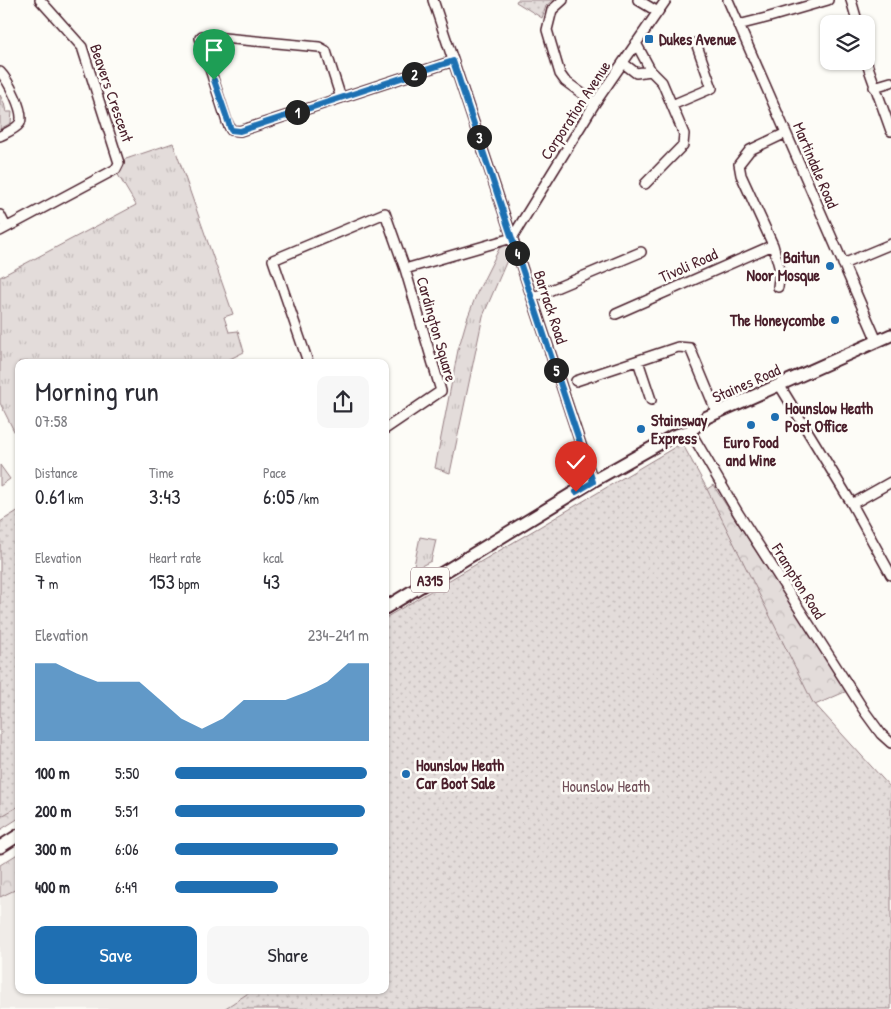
<!DOCTYPE html>
<meta charset="utf-8">
<style>
body{margin:0;font-family:"Patrick Hand",sans-serif;background:#f7f7f7;color:#2b2b33;height:100vh;display:flex;flex-direction:column;font-size:19px;white-space:nowrap}
*{box-sizing:border-box;margin:0}
p{font-size:16px;color:#7c7c81}
.icon{flex:none;width:28px;height:28px;fill:none;stroke:currentColor;stroke-width:2;stroke-linecap:round;stroke-linejoin:round}
.map{position:relative;flex:1;overflow:hidden}
.panel{position:absolute;left:15px;top:359px;width:374px;height:635px;display:flex;flex-direction:column;background:#fff;border-radius:10px;box-shadow:0 1px 4px #0004}
.panel>*{flex:none}
.fabs{position:absolute;left:820px;top:15px;display:grid;gap:10px}
.fabs a{display:grid;place-items:center;width:55px;height:55px;border-radius:10px;background:#fff;box-shadow:0 1px 4px #0004;font-size:25px}
.pin{position:absolute;display:grid;place-items:center;width:42px;height:42px;color:#fff;margin:-51px -21px;border-radius:50% 50% 50% 0;rotate:-45deg;box-shadow:0 0 5px #0007}
.pin .icon{rotate:45deg}
.km{position:absolute;width:25px;height:25px;margin:-12px;border-radius:50%;background:#222;color:#fff;font-size:14px;line-height:25px;text-align:center}
.round{display:grid;place-items:center;flex:none;width:52px;height:52px;border-radius:10px;background:#f7f7f7}
.overview{display:flex;align-items:center;justify-content:space-between;height:85px;padding:0 20px}
h1{font-size:28px;font-weight:600;line-height:38px}
.metrics{display:grid;grid-template-columns:repeat(3,1fr);gap:8px;height:85px;padding:5px 20px}
.metrics div{display:grid;align-content:center}
.metrics b{font-size:21px;font-weight:600}
.metrics small{font-size:14px;font-weight:400}
.metrics p{font-size:14px}
.chart{height:140px;padding:10px 20px}
.chart p{display:flex;justify-content:space-between}
.chart svg{width:100%;height:90px;margin-top:5px;fill:#1f6fb2;opacity:.7}
.primary-button{display:flex;gap:10px;margin-top:auto;padding:10px 20px}
.primary-button a{flex:1;height:58px;border-radius:10px;background:#1f6fb2;color:#fff;font-size:20px;font-weight:600;line-height:58px;text-align:center}
.primary-button a+a{background:#f7f7f7;color:#2b2b33}
ul{padding:0 20px;list-style:none;font-size:16px}
li{display:grid;grid-template-columns:80px 60px 1fr;align-items:center;height:38px}
li i{height:12px;border-radius:6px;background:#1f6fb2}
.map>svg:first-child{display:block}
.built{fill:#f0ece8}
.grass{fill:url(#grass-tufts);stroke:#967e82}
.forest{fill:url(#forest-crowns);stroke:#967e82}
.park{fill:url(#park-dots);stroke:#967e82}
.pitch{fill:#e3dcda;stroke:#967e82}
.lines{fill:none;stroke-linecap:round;stroke-linejoin:round}
.minor-casing{stroke:#4a1f2b;stroke-width:12}
.major-casing{stroke:#4a1f2b;stroke-width:15}
.minor{stroke:#fdfcf7;stroke-width:9}
.major{stroke:#fdfcf7;stroke-width:11}
.route-casing{stroke:#fff;stroke-width:10}
.route{stroke:#1f6fb2;stroke-width:6}
.poi-dot{fill:#1f6fb2;stroke:#fdfcf7;stroke-width:2}
.labels{text-anchor:middle;dominant-baseline:central;stroke-width:5;stroke-linejoin:round;paint-order:stroke}
.shield{fill:#fdfcf7;stroke:#806168;stroke-width:1}
.shield-label{font-size:15px;font-weight:bold;fill:#4a1f2b}
.poi-label{font-size:16px;font-weight:bold;fill:#4a1f2b;stroke:#fdfcf7;text-anchor:start}
.street-label{font-size:16px;fill:#4a1f2b;stroke:#fdfcf7}
.park-label{font-size:16px;fill:#704e57;stroke:#fdfcf7}
</style>
<div class="map">
<svg width="891" height="1009" viewBox="0 0 891 1009">
<defs>
<pattern id="grass-tufts" width="24" height="20" patternUnits="userSpaceOnUse" patternTransform="scale(1.25)"><rect width="24" height="20" fill="#e3dcda"/><path d="M3 7l-1-3M5 7V3M7 7l1-3M15 17l-1-3M17 17v-4M19 17l1-3" fill="none" stroke="#c4bcbb"/></pattern>
<pattern id="forest-crowns" width="20" height="18" patternUnits="userSpaceOnUse" patternTransform="scale(1.25)"><rect width="20" height="18" fill="#e3dcda"/><path d="M2 6a3 3 0 1 1 6 0M12 15a3 3 0 1 1 6 0" fill="none" stroke="#c4bcbb"/></pattern>
<pattern id="park-dots" width="8" height="8" patternUnits="userSpaceOnUse" patternTransform="scale(1.25)"><rect width="8" height="8" fill="#e3dcda"/><path d="M2 2h.1M6 6h.1" fill="none" stroke="#c4bcbb" stroke-width="1.8" stroke-linecap="round"/></pattern>
</defs>
<rect width="100%" height="100%" fill="#fdfcf7"/>
<filter id="ink" filterUnits="userSpaceOnUse"><feTurbulence type="fractalNoise" baseFrequency=".02" numOctaves="2"/><feDisplacementMap in="SourceGraphic" scale="10" xChannelSelector="R" yChannelSelector="G"/><feConvolveMatrix kernelMatrix="1 2 1 2 8 2 1 2 1" color-interpolation-filters="sRGB"/></filter>
<g filter="url(#ink)">
<!-- built -->
<path class="built" d="M19,874V990H253L224,1009H0V885Z"/>
<!-- grass -->
<path class="grass" d="M0,95L4,103L6,112H12L11,123L0,129Z
M173,143L233,314L224,317L229,332L238,331L244,352L224,362H19V441L0,403V277L136,205L117,173L123,165V160Z
M505,237L511,251L483,316L450,473L435,468L458,350L467,319L477,293Z
M420,537L436,540L431,561L413,570Z"/>
<!-- forest -->
<path class="forest" d="M713,485L847,691L792,715L694,499Z
M19,798V818L0,830V810Z
M19,853V888L0,897V865Z"/>
<!-- park -->
<path class="park" d="M517,0H553L546,6L542,18L516,2Z
M682,443L705,485L812,701L891,788V1009H224L253,990H385V618Z
M19,510V806L0,817V522Z"/>
<!-- pitch -->
<path class="pitch" d="M0,465L10,479L0,486Z"/>
<g class="lines">
<defs>
<path id="minor" d="M433,0L593,481
M563,0L552,10L547,30L560,74L565,81L595,103
M638,0L658,12
M728,0L877,341
M851,0L858,24
M738,25L766,18L828,0
M636,43L651,71
M866,48V56
M866,61L891,131
M623,63L636,73L651,71L662,82L684,134L683,145L645,184
M0,72C8,80 25,112 20,123C16,129 6,133 0,136
M874,87L891,82
M341,98L326,51L319,47L202,36L200,38L227,122L231,130L240,131C311,108 382,84 453,61
M672,105L712,88L696,43
M0,215L6,227
M0,231L116,169L119,163L82,47L40,0
M512,238L595,103L666,0
M843,264L891,244
M778,287L780,270L773,245L741,175L739,164L750,150L786,133
M532,298L641,252
M616,314L773,245
M638,361L651,400
M308,362L273,260L385,213L405,269
M576,381L678,347L690,348L717,413
M780,386L852,504L891,575
M385,429L441,391L405,269L512,238
M690,431L738,513L865,712L881,734L891,743
M852,504L891,482"/>
<path id="major" d="M385,608L593,481L673,436L690,431L707,417L891,335
M0,847L19,835"/>
</defs>
<!-- minor casing -->
<use href="#minor" class="minor-casing"/>
<!-- major casing -->
<use href="#major" class="major-casing"/>
<!-- minor -->
<use href="#minor" class="minor"/>
<!-- major -->
<use href="#major" class="major"/>
</g>
</g>
<g class="lines" filter="url(#ink)">
<defs>
<path id="route" d="M214,80L231,130L240,131L453,61L593,482L576,492"/>
</defs>
<!-- route casing -->
<use href="#route" class="route-casing"/>
<!-- route -->
<use href="#route" class="route"/>
</g>
<!-- markers -->
<g class="poi-dot">
<rect x="644" y="34" width="10" height="10" rx="2.5"/>
<circle cx="830" cy="266" r="5"/>
<circle cx="835" cy="320" r="5"/>
<circle cx="775" cy="417" r="5"/>
<circle cx="751" cy="425" r="5"/>
<circle cx="641" cy="429" r="5"/>
<circle cx="406" cy="774" r="5"/>
</g>
<g class="labels">
<!-- shield labels -->
<rect class="shield" x="411" y="567.5" width="38" height="25" rx="4"/>
<g class="shield-label">
<text x="430" y="580">A315</text>
</g>
<!-- poi labels -->
<g class="poi-label">
<text x="659" y="39">Dukes Avenue</text>
<text x="820" y="257" text-anchor="end">Baitun<tspan x="820" dy="18">Noor Mosque</tspan></text>
<text x="825" y="320" text-anchor="end">The Honeycombe</text>
<text x="785" y="408">Hounslow Heath<tspan x="785" dy="18">Post Office</tspan></text>
<text x="651" y="420">Stainsway<tspan x="651" dy="18">Express</tspan></text>
<text x="751" y="442" text-anchor="middle">Euro Food<tspan x="751" dy="18">and Wine</tspan></text>
<text x="416" y="765">Hounslow Heath<tspan x="416" dy="18">Car Boot Sale</tspan></text>
</g>
<!-- street labels -->
<g class="street-label">
<text transform="translate(112 93) rotate(71)">Beavers Crescent</text>
<text transform="translate(575 110) rotate(-57)">Corporation Avenue</text>
<text transform="translate(816 165) rotate(67)">Martindale Road</text>
<text transform="translate(688 265) rotate(-24)">Tivoli Road</text>
<text transform="translate(551 307) rotate(72)">Barrack Road</text>
<text transform="translate(437 329) rotate(74)">Cardington Square</text>
<text transform="translate(746 383) rotate(-24)">Staines Road</text>
<text transform="translate(799 581) rotate(58)">Frampton Road</text>
</g>
<!-- park labels -->
<g class="park-label">
<text x="606" y="786">Hounslow Heath</text>
</g>
</g>
</svg>
<div class="fabs">
<a><svg class="icon" aria-label="layers" viewBox="0 0 24 24"><path d="M12 4l9 5-9 5-9-5zM3 14l9 5 9-5"/></svg></a>
</div>
<div class="pin" style="left:214px;top:80px;background:#1e9e55"><svg class="icon" aria-label="arrive" viewBox="0 0 24 24"><path d="M6 21V4h12l-3 4 3 4H6"/></svg></div>
<div class="pin" style="left:576px;top:492px;background:#d93025"><svg class="icon" aria-label="check" viewBox="0 0 24 24"><path d="M5 12l5 5 9-10"/></svg></div>
<b class="km" style="left:297px;top:112px">1</b>
<b class="km" style="left:414px;top:74px">2</b>
<b class="km" style="left:479px;top:137px">3</b>
<b class="km" style="left:517px;top:253px">4</b>
<b class="km" style="left:556px;top:370px">5</b>
<section class="panel">
<div class="overview"><div><h1>Morning run</h1><p>07:58</p></div><a class="round"><svg class="icon" aria-label="share" viewBox="0 0 24 24"><path d="M12 15V3M7 8l5-5 5 5M5 13v7h14v-7"/></svg></a></div>
<div class="metrics">
<div><p>Distance</p><b>0.61<small> km</small></b></div>
<div><p>Time</p><b>3:43</b></div>
<div><p>Pace</p><b>6:05<small> /km</small></b></div>
</div>
<div class="metrics">
<div><p>Elevation</p><b>7<small> m</small></b></div>
<div><p>Heart rate</p><b>153<small> bpm</small></b></div>
<div><p>kcal</p><b>43</b></div>
</div>
<div class="chart"><p><span>Elevation</span>234–241 m</p>
<svg viewBox="0 0 160 44" preserveAspectRatio="none"><path d="M0 44V6L10 6L20 11L30 15L40 15L50 15L60 24L70 33L80 38L90 33L100 24L110 24L120 24L130 20L140 15L150 6L160 6V44z"/></svg>
</div>
<ul>
<li><b>100 m</b>5:50<i style="width:99%"></i></li>
<li><b>200 m</b>5:51<i style="width:98%"></i></li>
<li><b>300 m</b>6:06<i style="width:84%"></i></li>
<li><b>400 m</b>6:49<i style="width:53%"></i></li>
</ul>
<div class="primary-button"><a>Save</a><a>Share</a></div>
</section>
</div>
